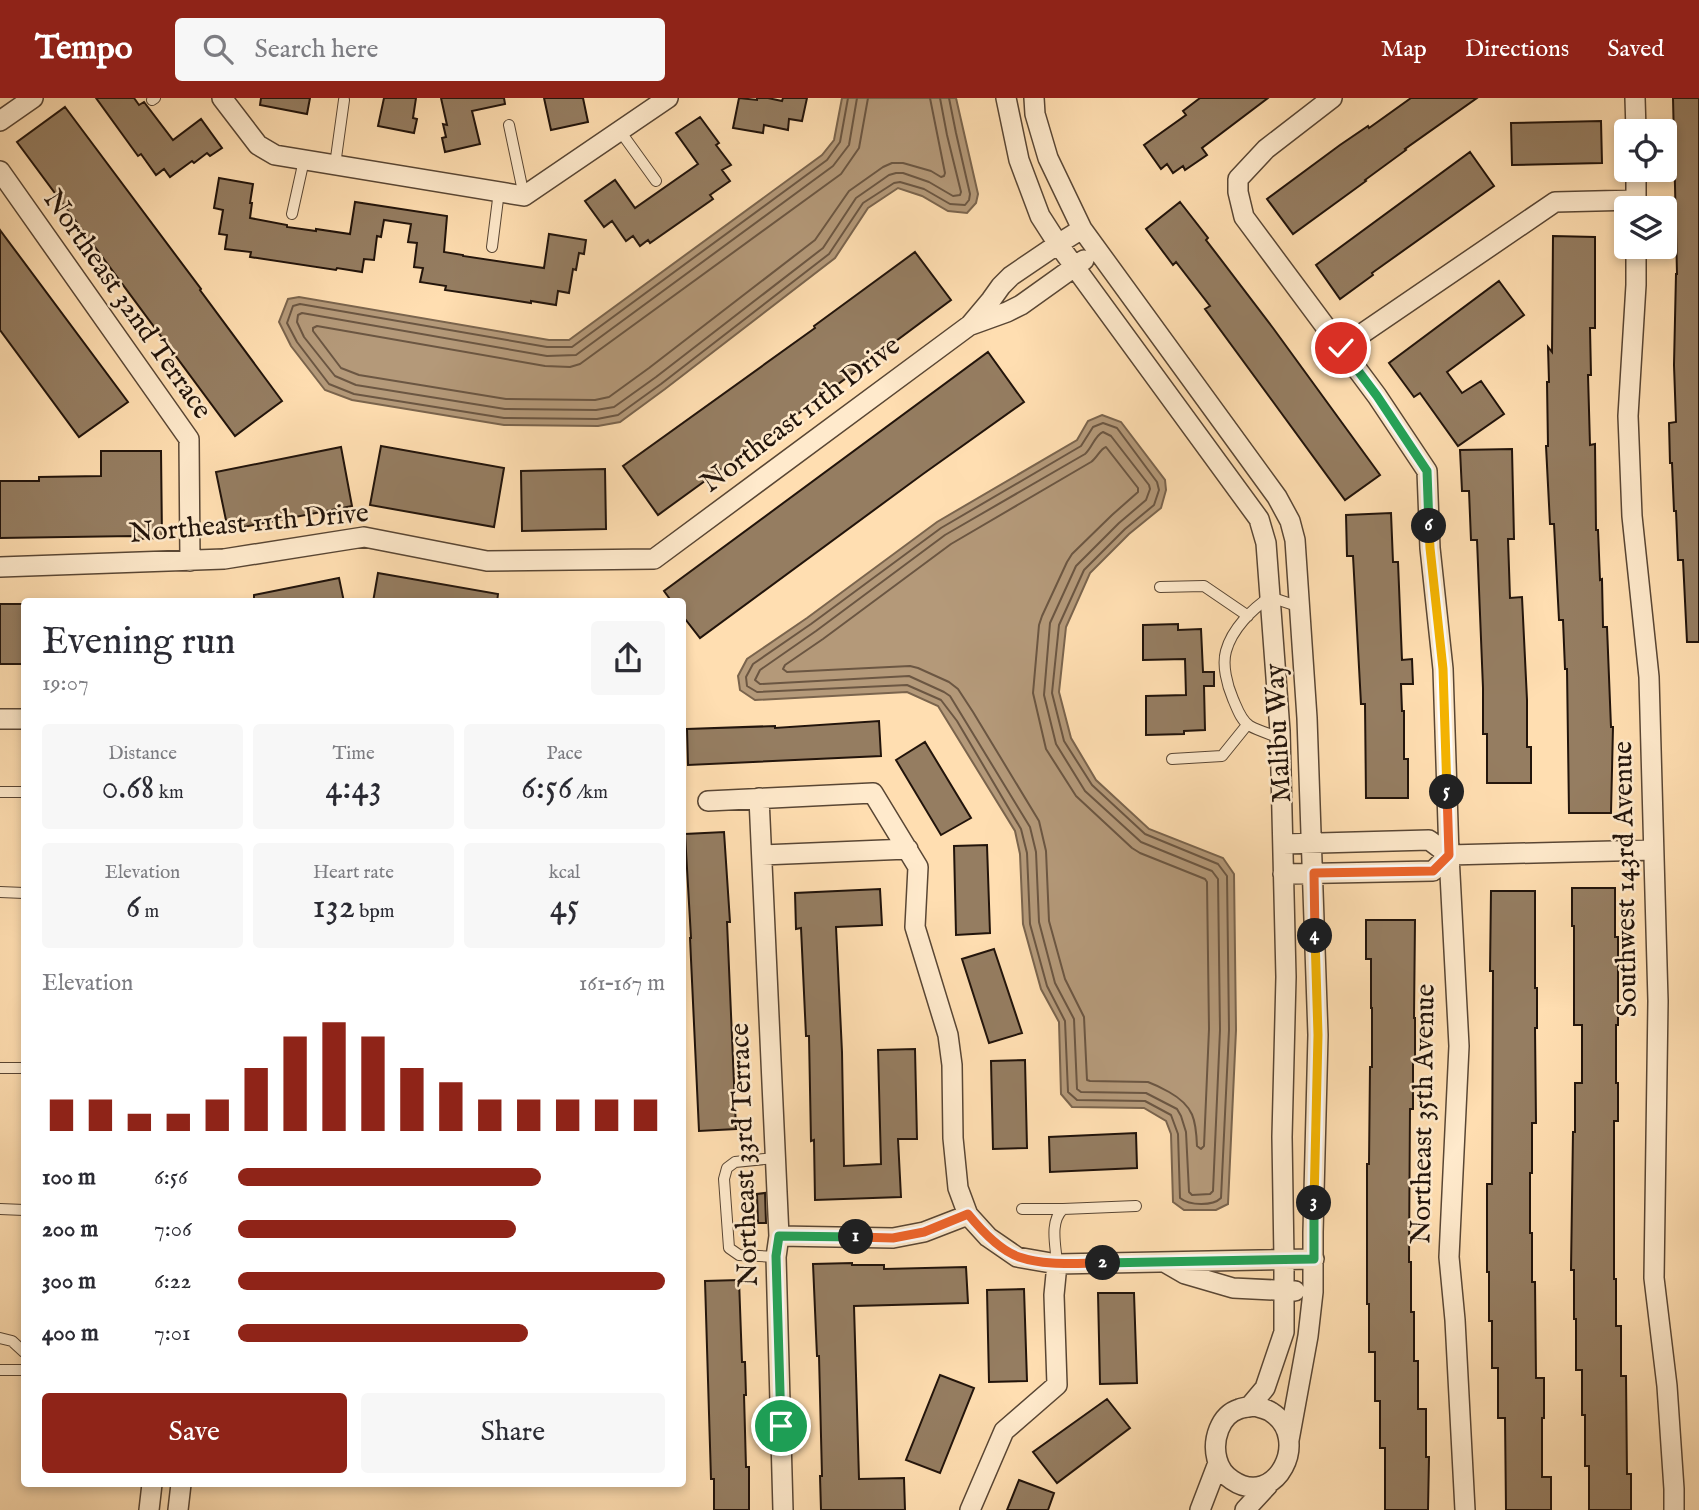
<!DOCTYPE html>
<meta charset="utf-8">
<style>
body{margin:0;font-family:"IM FELL English",serif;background:#f7f7f7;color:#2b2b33;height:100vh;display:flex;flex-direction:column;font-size:26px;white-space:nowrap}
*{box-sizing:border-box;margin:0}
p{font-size:23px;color:#7c7c81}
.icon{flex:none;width:38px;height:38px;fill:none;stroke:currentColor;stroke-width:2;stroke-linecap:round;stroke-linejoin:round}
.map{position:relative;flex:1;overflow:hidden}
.drawer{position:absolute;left:21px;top:500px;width:665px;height:889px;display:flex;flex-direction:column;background:#fff;border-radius:7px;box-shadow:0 4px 10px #0003}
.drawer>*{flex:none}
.fabs{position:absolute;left:1614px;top:21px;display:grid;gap:14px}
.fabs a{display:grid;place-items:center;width:63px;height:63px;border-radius:7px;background:#fff;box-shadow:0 4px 10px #0003;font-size:35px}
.pin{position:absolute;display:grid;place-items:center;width:60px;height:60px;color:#fff;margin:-30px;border:4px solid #fff;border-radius:50%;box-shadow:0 2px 7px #0007}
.km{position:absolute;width:35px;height:35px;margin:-18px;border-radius:50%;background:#222;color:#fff;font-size:19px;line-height:35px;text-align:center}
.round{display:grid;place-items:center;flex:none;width:74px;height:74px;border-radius:7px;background:#f7f7f7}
.head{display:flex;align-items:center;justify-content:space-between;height:119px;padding:0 21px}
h1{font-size:38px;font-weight:600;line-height:52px}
.stats{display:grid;grid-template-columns:repeat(3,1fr);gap:10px;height:119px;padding:7px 21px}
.stats div{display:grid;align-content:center;border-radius:7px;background:#f7f7f7;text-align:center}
.stats b{font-size:35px;font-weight:600}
.stats small{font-size:19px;font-weight:400}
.stats p{font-size:19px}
.chart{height:196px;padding:14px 21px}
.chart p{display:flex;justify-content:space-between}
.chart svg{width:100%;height:126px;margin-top:7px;stroke:#8f2418;stroke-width:6}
.cta{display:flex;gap:14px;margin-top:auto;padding:14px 21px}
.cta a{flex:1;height:80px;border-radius:7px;background:#8f2418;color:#fff;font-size:28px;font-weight:600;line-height:80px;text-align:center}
.cta a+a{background:#f7f7f7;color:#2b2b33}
ul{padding:0 21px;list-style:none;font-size:23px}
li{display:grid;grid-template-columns:112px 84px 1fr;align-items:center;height:52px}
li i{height:18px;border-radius:9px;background:#8f2418}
header{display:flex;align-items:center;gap:42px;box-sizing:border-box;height:98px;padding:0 35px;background:#8f2418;color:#fff}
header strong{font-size:33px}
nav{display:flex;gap:38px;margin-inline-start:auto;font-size:24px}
.search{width:490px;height:63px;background:#f7f7f7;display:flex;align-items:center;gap:18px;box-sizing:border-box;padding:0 24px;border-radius:7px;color:#7c7c81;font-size:26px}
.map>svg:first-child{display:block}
.water{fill:#b49979;stroke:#7a644d;stroke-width:2}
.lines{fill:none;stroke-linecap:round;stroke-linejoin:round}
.shore{stroke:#6b5642;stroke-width:2}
.building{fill:#957d61;stroke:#22140b;stroke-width:2}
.lane-casing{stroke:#594634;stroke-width:12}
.street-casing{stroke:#594634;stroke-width:22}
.lane{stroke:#ffeacc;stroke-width:10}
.street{stroke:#ffeacc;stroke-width:19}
.split-1-casing{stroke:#fff;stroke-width:14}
.split-2-casing{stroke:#fff;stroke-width:14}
.split-3-casing{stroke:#fff;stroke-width:14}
.split-4-casing{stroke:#fff;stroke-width:14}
.split-5-casing{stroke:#fff;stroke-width:14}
.split-6-casing{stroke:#fff;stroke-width:14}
.split-7-casing{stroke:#fff;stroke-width:14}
.split-1{stroke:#22a559;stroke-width:9}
.split-2{stroke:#f0652b;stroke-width:9}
.split-3{stroke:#22a559;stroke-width:9}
.split-4{stroke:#f5b400;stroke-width:9}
.split-5{stroke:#f0652b;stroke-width:9}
.split-6{stroke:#f5b400;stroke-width:9}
.split-7{stroke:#22a559;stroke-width:9}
.labels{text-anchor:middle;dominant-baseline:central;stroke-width:5;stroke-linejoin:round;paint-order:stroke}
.street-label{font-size:28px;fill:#22140b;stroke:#ffeacc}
</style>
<header>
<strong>Tempo</strong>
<div class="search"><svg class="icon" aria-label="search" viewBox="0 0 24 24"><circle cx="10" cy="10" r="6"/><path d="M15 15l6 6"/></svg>Search here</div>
<nav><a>Map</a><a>Directions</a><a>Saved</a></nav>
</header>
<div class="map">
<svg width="1699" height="1412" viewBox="0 0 1699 1412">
<rect width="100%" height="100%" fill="#ffdeb1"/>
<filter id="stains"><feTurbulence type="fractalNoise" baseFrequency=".00286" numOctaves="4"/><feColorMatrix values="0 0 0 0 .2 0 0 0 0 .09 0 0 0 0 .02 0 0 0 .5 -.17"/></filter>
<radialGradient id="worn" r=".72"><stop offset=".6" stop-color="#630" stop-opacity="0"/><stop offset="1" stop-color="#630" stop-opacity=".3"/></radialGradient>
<!-- water -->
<path class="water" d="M842,0H956L978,96L976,105L967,115L948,113L922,98L898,90L868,110L835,160L665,291L620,324L598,328L504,327L352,302L325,292L291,248L279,224L288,201L299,199L549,242H569L822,57L834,42Z
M1102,317L1121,324L1165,382L1166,392L1161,410L1129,436L1090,475L1066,529L1059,594L1071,640L1096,682L1149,731L1223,760L1234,776L1236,932L1228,1106L1216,1112H1184L1173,1104L1171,1036L1166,1023L1144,1010L1072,1009L1061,996L1059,924L1041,891L1023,826L1020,756L1015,733L938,608L907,594L755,602L740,592L738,578L747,561L807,520L937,424L1077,342L1088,323Z"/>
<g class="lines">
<!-- shore -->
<path class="shore" d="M848,0L840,44L827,62L572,249H547L300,206L293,208L287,225L297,244L329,286L354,296L504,320L597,321L618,317L661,286L829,156L863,105L894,85L900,84L924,91L950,106L965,107L969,102L970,96L956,35L949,0
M857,0L849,47L833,68L576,257L547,258L302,215L298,217L297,224L304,239L335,278L356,287L505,311L596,312L614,309L656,279L823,150L856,100L889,77L896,75H903L929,84L953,98L960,97L961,94L947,37L940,0
M868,0L859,50L841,76L580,266L570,269L545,268L317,228L313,230V233L341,270L359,277L506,301L595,302L609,299L649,270L815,142L849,93L883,69L892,65H903L931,73L941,79L944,78L945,75L930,0
M1103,325L1117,330L1157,384L1159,392L1154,407L1125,431L1084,472L1059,527L1052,595L1064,643L1092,687L1145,736L1218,766L1227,778L1229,932L1221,1100C1213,1108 1190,1108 1180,1100L1178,1036L1171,1017L1145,1003L1077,1002L1068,994L1065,923L1047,888L1030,826L1027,755L1021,731L957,623L941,602L907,587L757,594L747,588L746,579L753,566L811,526L941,430L1081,348L1093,329Z
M1103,334L1111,338L1149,387L1150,391L1146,402L1119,425L1076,468L1050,525L1044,597L1056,646L1085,693L1141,744L1212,773L1218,781L1220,932L1213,1093L1210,1096L1192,1097L1189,1094L1186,1034L1181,1018L1177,1011L1146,995L1081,994L1077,991L1074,921L1055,885L1039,824L1036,754L1030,729L950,598L944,594L909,578L760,586L755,582L760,572L816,533L945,437L1085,356C1092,350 1095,337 1103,334Z
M1106,349L1138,390V394L1112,417L1072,456L1067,464L1042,518L1039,527L1033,595L1046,651L1076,698L1132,750L1140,755L1205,781L1207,784L1209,931L1204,1048L1201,1051L1197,1048C1196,1022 1194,1008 1169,994C1162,990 1156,987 1148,984L1090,983L1087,982L1084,919L1065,881L1049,823L1046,753L1039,723L973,614L958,591L949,584L918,570L910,568L787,574L783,571L785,567L823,541L951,446L1091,364C1097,360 1100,351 1106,349Z"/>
</g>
<!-- building -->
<path class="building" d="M96,0H134L139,7L144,4L173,42L201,21L222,50L210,58L207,55L194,65L192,63L170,79L164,71L156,77L141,56L138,58Z
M261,0H310L307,16L260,7Z
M384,0H416L413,20L417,21L414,35L378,28Z
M441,0H504L505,6L472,13L480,46L445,54L442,40L446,39L443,26L447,27Z
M544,0H583L588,24L551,32Z
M739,0L757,2V0H768L782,3L783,0H807L802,23L789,21L788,32L764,27L763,35L733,30Z
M1200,0H1268L1202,50L1207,57L1185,72L1183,68L1173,75L1167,66L1161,71L1144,47L1186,17L1183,13Z
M1411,0H1477L1405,51L1406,52L1365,82L1366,83L1293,136L1267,101L1340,47L1368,28L1369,30Z
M1673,0H1699V544H1687L1683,462H1678L1676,413H1674L1672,365H1670L1669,325L1676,324L1674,267L1676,176H1677Z
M65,9L201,191L200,192L282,303L235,338L17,44Z
M700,19L719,45L716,47L731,67L722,72L730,83L710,97L713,101L650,145L648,142L640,148L633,138L626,143L612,123L604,129L585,103L615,82L635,110L698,66L676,35Z
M1601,23L1602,65L1512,67L1511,25Z
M1470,54L1494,88L1372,175L1373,177L1340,201L1316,167Z
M219,80L253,86L250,105H252L250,120L287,127V129L316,133V131L350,136L355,104L447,118L444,154L463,157V158L544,170L549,136L586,142L584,156L579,155L576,172L573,171L569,195L558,193L556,207L531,203V205L445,192L446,188L420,184L423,170L414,169L417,145L408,144L411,126L384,122L381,139L377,138L374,162L364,161L362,174L337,170L336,172L250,159L251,154L225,151L227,137L219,136L223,112L214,110Z
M1180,104L1208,140L1206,142L1273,230L1380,377L1345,402L1205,211L1210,208L1176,164L1173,167L1146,131Z
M0,132L128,304L79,339L0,232Z
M1553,138L1595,139V230H1590L1591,277H1588L1590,347L1595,346L1596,432H1598L1600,482L1602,481L1603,529H1607L1611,629H1613L1611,715H1569L1567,571H1565L1563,522H1559L1554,426H1550L1546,348H1548L1547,284H1549L1548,249L1552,254Z
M915,154L951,202L739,360L738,359L658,417L623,368L815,230L814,228Z
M1499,183L1524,217L1447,274L1462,295L1481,283L1504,316L1458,348L1420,295L1414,299L1389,265Z
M988,254L1024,304L923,376L700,540L682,517V504H672L664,493Z
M381,348L504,370L494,429L370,407Z
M341,349L352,408L228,432L216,374Z
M1512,351L1514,441H1508L1510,500L1522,499L1527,602V649H1531V685H1487V636H1483V590L1477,442H1471L1469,393H1462L1460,352Z
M101,353H161L162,440L134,441V438L0,440V383H39V379L101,378Z
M605,371L606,431L522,433L521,373Z
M1391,415L1393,464H1398L1402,562L1412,561L1413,586H1401L1402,613H1404V661H1408V700H1366L1365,606H1361L1353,458H1347L1346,417Z
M378,475L498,496L497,504H373Z
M339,480L344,504H254V497Z
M0,506H24V566H0Z
M1178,526V532L1201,531L1203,574H1214V588H1204L1205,632L1184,633V636L1146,637V598L1186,597L1185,561L1143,562V527Z
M879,623L881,658L688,667L687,631L775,628V630Z
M925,644L971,720L941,737L896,662Z
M724,734L730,824H727L736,1031L699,1033L690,840H691L685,736Z
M987,747L990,835L956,837L954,748Z
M1572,790H1615V839H1618V927H1616V985H1618V1023H1614V1181H1616V1228H1621V1278H1626L1627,1376H1631V1412H1589V1368H1585V1317H1582V1272H1576V1221H1574V1172H1571L1573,1034H1575V985H1582V927H1574V828H1572Z
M880,791L882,827L836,829L842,954L844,1068L881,1066L878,952L915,951L917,1041H898L901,1099L815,1102L814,1042L811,1043L809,938H806L801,830L796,831L795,795Z
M1491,793H1535V890H1537V930H1535L1536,1025H1532V1075H1530V1135H1532V1184H1535L1536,1280H1544V1320H1542V1379H1551V1412H1506L1505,1320H1498V1270H1492V1223H1489V1174H1487V1086H1492L1493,873H1490Z
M1366,822H1415L1414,920H1415V961H1413V1011H1410L1409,1164H1411V1214H1414V1263H1418V1311H1426V1359H1429L1428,1412H1385V1350H1380V1303H1375V1254H1369V1206H1367V1066H1369L1370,969H1372V910H1371V861H1366Z
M994,851L1022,935L989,945L962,861Z
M1025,962L1027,1050L993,1051L991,963Z
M1136,1035L1137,1070L1050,1074L1049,1039Z
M765,1095L766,1125H758L757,1096Z
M852,1165V1167H884V1171L966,1169L968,1205L854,1208L859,1381L904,1380L905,1412H821L820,1378H822L819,1258H817L813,1166Z
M739,1182L742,1264H745L746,1297H744L746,1369H749V1412H714V1381H711L705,1183Z
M1024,1191L1027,1283L989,1284L987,1192Z
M1098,1195H1134L1137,1285L1100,1286Z
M940,1277L974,1290L940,1375L906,1362Z
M1107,1301L1130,1330L1057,1385L1033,1354Z
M1019,1382L1054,1395L1048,1412H1007Z"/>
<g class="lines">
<defs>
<path id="lane" d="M152,2L155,0
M509,27L524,98
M620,33L656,83
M335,67L344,2
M292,116L304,62
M492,149L499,93
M1160,489L1204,488L1248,518
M1280,640C1270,636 1259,633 1250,628C1241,623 1237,610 1233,601C1227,587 1222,567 1226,553C1232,531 1252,511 1270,499L1300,509
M1172,661L1222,658L1247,627
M0,694H24
M0,794L24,795
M0,970H24
M775,1060L735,1064L727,1070L724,1081L729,1150L739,1157L776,1159
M0,1111L24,1112
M1022,1111H1063
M1057,1166C1056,1148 1049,1124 1063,1111L1136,1108
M0,1240L12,1243L24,1254
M0,1272H24"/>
<path id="street" d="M222,0L258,47L275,57L524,98L668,0
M1006,0L1019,62L1040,118L1058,146L1259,421L1266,445L1280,633L1286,879L1282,1039L1284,1161V1234L1265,1290L1249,1309
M1034,0L1035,16L1048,60L1082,131L1277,399L1290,423L1295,442L1307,620L1318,937L1313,1134V1194L1308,1238L1289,1342
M1332,0L1266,51L1238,81V94L1244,119L1377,298L1427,373L1430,450L1443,571L1449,757L1459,948L1449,1159L1455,1222L1465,1412
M1635,0L1636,33
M0,23L33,0
M1636,72V110
M0,73L189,341L190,463
M1636,149V187L1628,318L1632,418L1649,579L1658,903L1654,1180L1667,1288L1674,1391V1412
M971,227L1007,214L1021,207L1084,162
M1341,250L1555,104L1636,102
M0,469L224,461L364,439L487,463L654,461L970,227L991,202L1001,188L1011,178L1058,146L1082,131
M0,621H24
M759,700L779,1138L776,1159L783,1412
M708,703L873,695L918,769L915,829L948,937L952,967L953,1040L958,1090L968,1117L988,1139L1017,1159L1057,1166L1314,1161
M1283,746L1429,742L1449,757L1653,752
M762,757L908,751
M1283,776L1433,773L1449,757
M779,1138L893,1140L924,1134L968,1117
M1166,1165L1185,1176L1233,1190L1295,1193
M1255,1308C1260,1310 1267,1311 1271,1314C1312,1340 1276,1412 1232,1382C1224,1377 1219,1369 1217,1361C1212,1342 1220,1317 1239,1311C1244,1309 1250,1309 1255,1308Z
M149,1412L152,1386
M178,1412L181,1386
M970,1412L1004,1333L1057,1287L1054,1197L1057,1166
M1200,1412L1218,1365
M1245,1412L1268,1387"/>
</defs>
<!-- lane casing -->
<use href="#lane" class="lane-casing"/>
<!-- street casing -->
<use href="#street" class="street-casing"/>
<!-- lane -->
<use href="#lane" class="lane"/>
<!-- street -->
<use href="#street" class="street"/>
</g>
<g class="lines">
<defs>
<path id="split-1" d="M781,1328L776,1158L779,1138L856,1139"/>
<path id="split-2" d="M856,1139L893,1140L924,1134L968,1116C981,1132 999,1152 1019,1159C1046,1168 1075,1165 1103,1165"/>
<path id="split-3" d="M1103,1165L1314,1161V1105"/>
<path id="split-4" d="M1314,1105L1318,937L1315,838"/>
<path id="split-5" d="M1315,838L1314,775L1433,773L1449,757L1447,694"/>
<path id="split-6" d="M1429,428L1430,450L1443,571L1447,694"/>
<path id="split-7" d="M1341,250L1377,298L1427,373L1429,428"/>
</defs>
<!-- split-1 casing -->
<use href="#split-1" class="split-1-casing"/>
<!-- split-2 casing -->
<use href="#split-2" class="split-2-casing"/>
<!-- split-3 casing -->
<use href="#split-3" class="split-3-casing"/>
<!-- split-4 casing -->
<use href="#split-4" class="split-4-casing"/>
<!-- split-5 casing -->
<use href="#split-5" class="split-5-casing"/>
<!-- split-6 casing -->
<use href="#split-6" class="split-6-casing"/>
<!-- split-7 casing -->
<use href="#split-7" class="split-7-casing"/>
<!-- split-1 -->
<use href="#split-1" class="split-1"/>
<!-- split-2 -->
<use href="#split-2" class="split-2"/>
<!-- split-3 -->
<use href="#split-3" class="split-3"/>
<!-- split-4 -->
<use href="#split-4" class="split-4"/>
<!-- split-5 -->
<use href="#split-5" class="split-5"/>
<!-- split-6 -->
<use href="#split-6" class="split-6"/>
<!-- split-7 -->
<use href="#split-7" class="split-7"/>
</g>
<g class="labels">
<!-- street labels -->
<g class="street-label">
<text transform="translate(127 207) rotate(55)">Northeast 32nd Terrace</text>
<text transform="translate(801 317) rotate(-37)">Northeast 11th Drive</text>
<text transform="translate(249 426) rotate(-5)">Northeast 11th Drive</text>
<text transform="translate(1279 635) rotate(-93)">Malibu Way</text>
<text transform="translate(1626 781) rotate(-91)">Southwest 143rd Avenue</text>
<text transform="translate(1424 1016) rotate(-89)">Northeast 35th Avenue</text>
<text transform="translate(745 1057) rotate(-92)">Northeast 33rd Terrace</text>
</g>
</g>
<rect width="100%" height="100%" filter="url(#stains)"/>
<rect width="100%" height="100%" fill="url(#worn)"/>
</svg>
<div class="fabs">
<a><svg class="icon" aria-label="locate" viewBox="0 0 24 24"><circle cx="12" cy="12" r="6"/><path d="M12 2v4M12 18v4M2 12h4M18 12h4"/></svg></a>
<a><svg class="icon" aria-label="layers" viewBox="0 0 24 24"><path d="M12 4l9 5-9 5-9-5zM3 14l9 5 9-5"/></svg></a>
</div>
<div class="pin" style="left:781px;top:1328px;background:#1e9e55"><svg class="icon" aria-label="arrive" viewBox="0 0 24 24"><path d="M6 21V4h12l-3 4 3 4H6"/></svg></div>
<div class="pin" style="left:1341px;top:250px;background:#d93025"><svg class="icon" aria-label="check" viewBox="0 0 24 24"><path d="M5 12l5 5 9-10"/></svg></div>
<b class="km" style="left:856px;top:1139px">1</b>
<b class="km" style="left:1103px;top:1165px">2</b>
<b class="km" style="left:1314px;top:1105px">3</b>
<b class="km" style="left:1315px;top:838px">4</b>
<b class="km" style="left:1447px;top:694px">5</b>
<b class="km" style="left:1429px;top:428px">6</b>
<section class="drawer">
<div class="head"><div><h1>Evening run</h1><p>19:07</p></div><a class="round"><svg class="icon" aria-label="share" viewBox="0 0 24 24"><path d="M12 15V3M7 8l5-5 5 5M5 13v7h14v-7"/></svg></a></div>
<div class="stats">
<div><p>Distance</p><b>0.68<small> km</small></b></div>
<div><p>Time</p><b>4:43</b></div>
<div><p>Pace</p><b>6:56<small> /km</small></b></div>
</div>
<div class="stats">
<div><p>Elevation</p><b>6<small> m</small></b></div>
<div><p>Heart rate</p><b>132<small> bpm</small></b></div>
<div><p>kcal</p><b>45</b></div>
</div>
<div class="chart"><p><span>Elevation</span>161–167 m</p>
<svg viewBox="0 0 160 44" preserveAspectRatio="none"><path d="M5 44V33M15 44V33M25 44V38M35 44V38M45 44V33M55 44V22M65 44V11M75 44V6M85 44V11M95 44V22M105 44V27M115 44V33M125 44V33M135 44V33M145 44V33M155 44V33"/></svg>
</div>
<ul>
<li><b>100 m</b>6:56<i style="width:71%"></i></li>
<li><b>200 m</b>7:06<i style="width:65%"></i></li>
<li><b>300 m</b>6:22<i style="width:100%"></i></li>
<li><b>400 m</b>7:01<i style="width:68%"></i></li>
</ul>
<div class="cta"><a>Save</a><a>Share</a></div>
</section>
</div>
